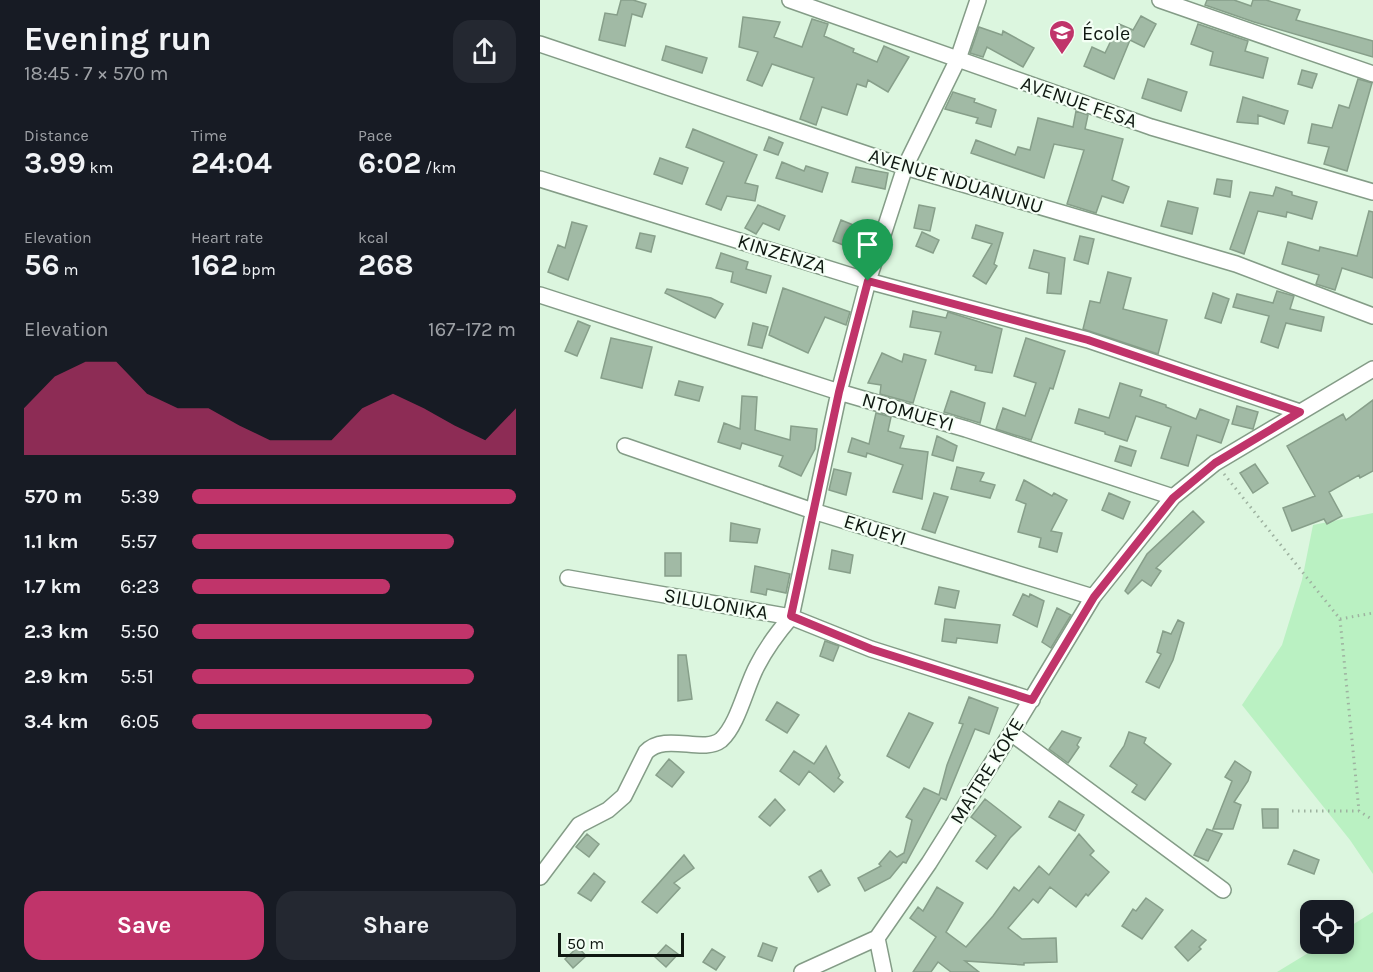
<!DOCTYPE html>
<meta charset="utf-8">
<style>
body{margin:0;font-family:Karla,sans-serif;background:#242831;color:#f1f3f6;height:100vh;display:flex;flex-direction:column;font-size:22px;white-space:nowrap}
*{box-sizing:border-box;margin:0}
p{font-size:20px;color:#9ea1a6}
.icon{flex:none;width:33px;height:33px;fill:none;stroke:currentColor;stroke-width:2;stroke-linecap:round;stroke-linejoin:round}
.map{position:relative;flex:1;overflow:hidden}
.details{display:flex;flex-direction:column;background:#171b24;width:540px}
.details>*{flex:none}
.fabs{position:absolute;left:760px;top:900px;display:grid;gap:12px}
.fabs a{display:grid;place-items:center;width:54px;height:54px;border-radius:12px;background:#171b24;box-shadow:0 3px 9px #0003;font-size:30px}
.scale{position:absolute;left:18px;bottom:15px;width:126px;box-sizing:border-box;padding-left:6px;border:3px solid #0f1811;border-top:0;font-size:16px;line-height:21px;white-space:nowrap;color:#0f1811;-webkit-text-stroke:4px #f4fff5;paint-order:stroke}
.pin{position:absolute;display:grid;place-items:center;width:51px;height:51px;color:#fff;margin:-62px -26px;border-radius:50% 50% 50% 0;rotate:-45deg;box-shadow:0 0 6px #0007}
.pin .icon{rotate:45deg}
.round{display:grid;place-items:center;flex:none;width:63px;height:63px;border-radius:18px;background:#242831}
.summary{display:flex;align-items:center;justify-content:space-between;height:102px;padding:0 24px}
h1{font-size:33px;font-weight:700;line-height:45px}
.figures{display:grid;grid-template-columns:repeat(3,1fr);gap:9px;height:102px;padding:6px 24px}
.figures div{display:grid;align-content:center}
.figures b{font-size:30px;font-weight:700}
.figures small{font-size:16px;font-weight:400}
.figures p{font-size:16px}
.chart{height:168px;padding:12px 24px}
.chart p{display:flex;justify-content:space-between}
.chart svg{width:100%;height:108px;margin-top:6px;fill:#c0346a;opacity:.7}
.button{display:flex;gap:12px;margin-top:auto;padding:12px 24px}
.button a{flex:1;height:69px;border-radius:18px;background:#c0346a;color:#fff;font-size:24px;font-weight:700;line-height:69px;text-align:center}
.button a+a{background:#242831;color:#f1f3f6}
ul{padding:0 24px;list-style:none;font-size:20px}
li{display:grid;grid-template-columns:96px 72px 1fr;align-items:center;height:45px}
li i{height:15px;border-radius:8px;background:#c0346a}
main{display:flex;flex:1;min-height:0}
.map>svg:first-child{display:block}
.green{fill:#baf1c2}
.building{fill:#a1baa5;stroke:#879f8a;stroke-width:1.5}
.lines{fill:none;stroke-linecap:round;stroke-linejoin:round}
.street-casing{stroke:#849c87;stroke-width:18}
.path{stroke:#9eb2a0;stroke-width:3;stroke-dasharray:1.5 4.5;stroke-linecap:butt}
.street{stroke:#fff;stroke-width:15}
.route-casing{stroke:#fff;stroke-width:12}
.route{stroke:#c0346a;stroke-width:8}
.labels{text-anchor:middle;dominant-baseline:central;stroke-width:4.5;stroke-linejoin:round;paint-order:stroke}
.poi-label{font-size:20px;fill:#0f1811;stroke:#f4fff5;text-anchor:start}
.street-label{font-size:20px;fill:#0f1811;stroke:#f4fff5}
</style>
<main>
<section class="details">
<div class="summary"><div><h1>Evening run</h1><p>18:45 · 7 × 570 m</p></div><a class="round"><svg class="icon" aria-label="share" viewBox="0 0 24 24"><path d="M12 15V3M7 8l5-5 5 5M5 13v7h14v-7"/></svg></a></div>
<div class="figures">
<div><p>Distance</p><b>3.99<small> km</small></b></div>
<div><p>Time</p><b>24:04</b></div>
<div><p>Pace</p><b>6:02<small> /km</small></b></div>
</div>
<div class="figures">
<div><p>Elevation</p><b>56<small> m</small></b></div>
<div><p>Heart rate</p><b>162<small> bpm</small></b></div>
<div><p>kcal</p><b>268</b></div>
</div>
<div class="chart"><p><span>Elevation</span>167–172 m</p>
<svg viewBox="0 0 160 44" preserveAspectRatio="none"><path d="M0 44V25L10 12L20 6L30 6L40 19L50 25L60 25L70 32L80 38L90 38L100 38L110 25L120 19L130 25L140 32L150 38L160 25V44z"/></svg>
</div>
<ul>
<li><b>570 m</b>5:39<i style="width:100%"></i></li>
<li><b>1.1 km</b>5:57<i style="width:81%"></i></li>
<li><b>1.7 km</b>6:23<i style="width:61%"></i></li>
<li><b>2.3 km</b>5:50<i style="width:87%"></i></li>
<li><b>2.9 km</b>5:51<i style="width:87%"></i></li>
<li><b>3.4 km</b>6:05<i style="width:74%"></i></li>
</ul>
<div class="button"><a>Save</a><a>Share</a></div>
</section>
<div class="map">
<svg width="833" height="972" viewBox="0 0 833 972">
<rect width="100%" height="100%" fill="#dcf6df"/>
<!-- green -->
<path class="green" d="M833,513V874L810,840L702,705L742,645L762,580L773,525Z
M833,912V972H737L783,944H804V930Z"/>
<!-- building -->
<path class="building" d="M81,0H93L106,4L102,17L92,14L85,46L59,40L65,13L77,15Z
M667,0H694L711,6L713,0H726L760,10L756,20L833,41V57L714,22L665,5Z
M601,16L616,24L604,47L590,40L574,79L544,66L552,47L565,53L579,24L593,30Z
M203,17L240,22L234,37L262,47L272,19L288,24L284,36L314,49L313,52L337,62L344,46L369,57L348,92L328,80L326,87L317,84L307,115L282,107L276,125L260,119L274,78L232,64L222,86L207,80L218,52L199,47Z
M658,24L708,41L705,51L728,58L723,78L670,65L673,52L651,44Z
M439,27L462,35L463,31L494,48L483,67L447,47L443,57L430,53Z
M126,46L167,58L162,73L122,60Z
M762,70L777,74L772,88L758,84Z
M608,79L647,92L641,111L602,98Z
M818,79L832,83L807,171L784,164L789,147L768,143L772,124L792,128L799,105L809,108Z
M413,92L435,99L434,102L456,110L451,127L436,123L438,118L405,109Z
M703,97L748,111L744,124L718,115V124L697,122Z
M536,111L548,115L545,129L583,139L572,180L589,187L583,203L562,196L556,213L527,204L544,150L514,144L504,178L431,153L436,140L475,155L478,147L490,150L498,118L533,127Z
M153,129L217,155L205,183L218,186L215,201L187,196L181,210L166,204L184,162L146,147Z
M229,137L243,143L238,155L224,150Z
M120,158L148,168L142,184L114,174Z
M242,162L264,171L266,166L288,173L282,192L236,178Z
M316,167L348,173L345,189L312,182Z
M677,179L692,181L690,197L674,194Z
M736,187L752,192V195L777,202L772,219L747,212L746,217L718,211L704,254L690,249L710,192L733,196Z
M628,201L658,208L652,234L621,226Z
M218,205L245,216L239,230L223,223L216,234L205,228Z
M379,205L395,208L390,231L374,228Z
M829,211L833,212V278L802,268L795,290L776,284L779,275L742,264L748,242L779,251L780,247L817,256Z
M301,220L333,233L326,254L293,241Z
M32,222L47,226L28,280L8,272L18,245L25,248Z
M436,225L463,233L454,264L457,266L446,284L433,276L452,244L432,238Z
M382,232L399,240L393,253L376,246Z
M100,233L115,236L111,252L96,248Z
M540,236L554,239L548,264L534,260Z
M494,250L525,258L521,294L507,293L509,273L489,268Z
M181,253L208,262L206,269L231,276L226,293L191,282L193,272L176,268Z
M568,272L591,278L583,309L627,320L618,354L543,329L550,301L560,303Z
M243,288L310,312L306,325L285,317L268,353L229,335Z
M127,289L171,298L183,304L175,318L125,293Z
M737,291L754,296L750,309L784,317L781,331L746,323L738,348L721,342L729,316L693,307L697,294L733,303Z
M673,293L689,299L681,323L665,318Z
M373,311L406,318L408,312L462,329L452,373L435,370L436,366L395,354L401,332L370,327Z
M38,321L50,326L37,356L25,351Z
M213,323L228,327L222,348L208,345Z
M71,338L112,347L102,388L61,378Z
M486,338L525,351L513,389L510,388L491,440L456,429L463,408L485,416L496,383L474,376Z
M342,353L362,362L364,354L386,360L373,403L340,394L341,385L328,383Z
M139,381L163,387L159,401L135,395Z
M580,383L602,390L600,396L626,405V407L656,419L660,409L689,420L681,443L657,435L648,466L621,458L631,427L596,416L587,441L565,434V432L535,423L539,409L569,418Z
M411,391L445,403L440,423L404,412Z
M202,396L217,397L215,430L250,440L251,426L277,429L275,449L261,476L239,466L243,456L202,443L200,449L178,442L184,423L200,429Z
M833,400V471L820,478L819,475L789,492L802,516L787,524L784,519L752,531L743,508L775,496L747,446L803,414L806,420Z
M697,406L718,412L713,429L692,424Z
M336,413L351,417L348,431L364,436L360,448L388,452L382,499L353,492L363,465L327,453L326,457L308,452L312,438L329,444Z
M397,436L417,446L413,461L392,455Z
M580,446L596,451L591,466L575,461Z
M715,464L728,483L713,493L700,473Z
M417,467L444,473L440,481L455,485L450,498L411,489Z
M294,469L311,473L306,495L289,490Z
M484,480L512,496L514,493L527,500L511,531L522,533L517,552L499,547L501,538L478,532L486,504L476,500Z
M394,493L408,497L395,533L382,529Z
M569,493L590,502L583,519L562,510Z
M653,511L664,522L616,568L621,571L611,586L602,580L588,594L585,591L607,554Z
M191,523L220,529L217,543L190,541Z
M292,550L313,555L310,573L289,569Z
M125,553H141V576H125Z
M215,566L250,574L246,593L227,589L226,595L211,592Z
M399,587L419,591L415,608L395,604Z
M483,594L489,597L490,594L504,601L497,627L473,615Z
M517,608L531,615L511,648L502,642Z
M405,619L460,625L457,643L417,638L416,643L402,641Z
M638,620L644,623L633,660L619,688L606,682L621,654L617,652L623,631L631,634Z
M285,641L299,646L293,661L280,656Z
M138,655H146L152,699L138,701Z
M429,697L458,708L449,734L435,729L406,800L401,798L366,863L363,862L350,878L325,891L318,878L341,866L339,864L350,851L357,857L364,853L372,820L366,817L384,788L399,795L407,765L423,724L419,723Z
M237,702L259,715L247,733L226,720Z
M369,713L393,723L369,768L347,756Z
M522,731L541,738L537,745L539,747L528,763L509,749Z
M589,732L606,738L604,743L631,764L605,800L592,792L597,785L570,766L584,746Z
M286,746L300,775L298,778L303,782L294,792L269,771L259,785L240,771L254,751L274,764Z
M129,759L144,772L132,787L116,775Z
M695,761L711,772L708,781L694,802L701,805L693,829H673L692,781L685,777Z
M235,799L245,810L230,826L219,817Z
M445,799L481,827L470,838L447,869L436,861L456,836L431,817Z
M519,801L544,815L535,831L509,817Z
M722,809H738V828H723Z
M667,829L682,834L668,861L654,855Z
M47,834L59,844L49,857L36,847Z
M539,834L554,851L550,855L569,872L548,896L546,894L536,907L510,887L498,903L493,899L468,928L482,939L516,938L517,962L484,963V965L425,961L439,972H411L398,962L391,972H373L396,937L370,918L378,907L383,911L397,887L423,903L406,932L426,947L453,916L474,887L479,891L499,866L509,875Z
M754,850L779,860L774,874L748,864Z
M144,855L154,868L134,883L140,888L117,913L102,902Z
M281,870L290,885L278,892L269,877Z
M54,873L65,882L51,901L38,893Z
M606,898L623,910L602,939L582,926L593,909L596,911Z
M652,930L666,940L659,947L661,949L648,961L635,947Z
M223,943L237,948L232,961L218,956Z
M126,945L138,954L126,967L115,957Z
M38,947L46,956L33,968L25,959Z
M172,949L185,957L176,970L163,962Z"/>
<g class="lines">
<defs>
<path id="street" d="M250,0L611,127L833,192
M620,0L833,74
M0,44L365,167L696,264L833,316
M0,179L328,281L548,340L760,412
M0,295L299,392L426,429L633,497
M85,446L273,511L553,597
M28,578L251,617L331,649L492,700
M471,733L683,890
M0,877L39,825L68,810L84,796L106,752C125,732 163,754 181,740C198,725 206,686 217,666C226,648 238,632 251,617L299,392L328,281L365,167L418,59L438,0
M337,938L344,972
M262,972L337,938L389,863L471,733L553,597L633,497L675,463L833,369"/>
</defs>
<!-- street casing -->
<use href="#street" class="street-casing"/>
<!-- path -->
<path class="path" d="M684,474L800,619L819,811
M800,619L833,613
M752,811H819L833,820"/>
<!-- street -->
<use href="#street" class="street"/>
</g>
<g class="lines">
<defs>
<path id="route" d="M328,281L548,340L760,412L675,463L633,498L554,597L492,700L331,649L251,616L299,392Z"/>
</defs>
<!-- route casing -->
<use href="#route" class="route-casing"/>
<!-- route -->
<use href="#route" class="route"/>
</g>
<!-- icons -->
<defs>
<symbol id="school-pin" viewBox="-11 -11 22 30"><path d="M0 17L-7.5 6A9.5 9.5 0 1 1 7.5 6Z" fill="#c0346a" stroke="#f4fff5"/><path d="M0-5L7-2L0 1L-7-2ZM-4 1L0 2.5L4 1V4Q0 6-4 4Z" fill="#fff"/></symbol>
</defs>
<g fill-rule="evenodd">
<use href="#school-pin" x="507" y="18" width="30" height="40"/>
</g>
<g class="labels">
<!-- poi labels -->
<g class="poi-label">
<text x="542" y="33">École</text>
</g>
<!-- street labels -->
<g class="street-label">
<text transform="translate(539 102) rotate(19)">AVENUE FESA</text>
<text transform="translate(416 181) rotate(17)">AVENUE NDUANUNU</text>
<text transform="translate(242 254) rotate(17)">KINZENZA</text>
<text transform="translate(368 412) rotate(16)">NTOMUEYI</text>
<text transform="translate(335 530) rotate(17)">EKUEYI</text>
<text transform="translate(176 604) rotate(10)">SILULONIKA</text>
<text transform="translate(447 771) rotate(-58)">MAÎTRE KOKE</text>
</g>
</g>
</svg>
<div class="fabs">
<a><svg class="icon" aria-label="locate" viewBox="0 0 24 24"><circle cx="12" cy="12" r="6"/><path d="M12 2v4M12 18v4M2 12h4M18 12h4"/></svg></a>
</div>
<div class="scale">50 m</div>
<div class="pin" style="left:328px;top:281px;background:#1e9e55"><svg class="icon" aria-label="arrive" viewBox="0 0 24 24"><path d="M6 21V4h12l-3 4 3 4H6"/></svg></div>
</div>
</main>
